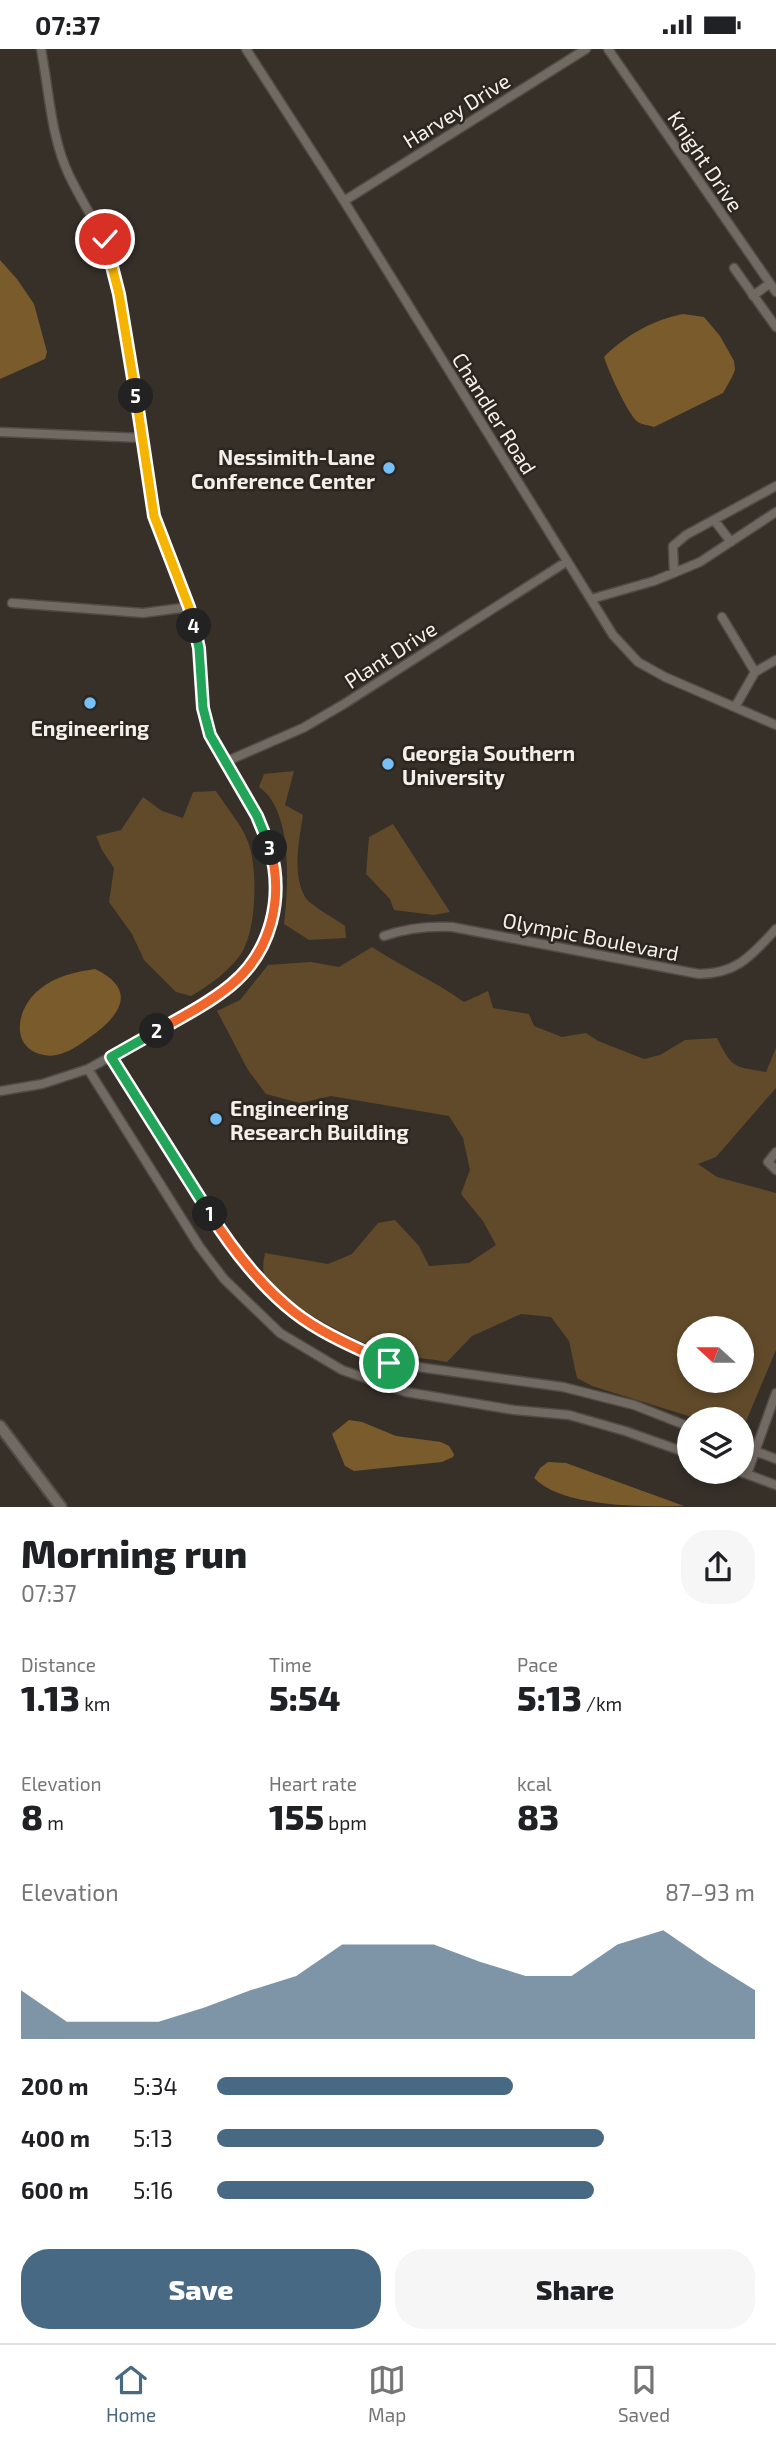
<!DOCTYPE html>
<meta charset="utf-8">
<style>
body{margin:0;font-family:"Exo 2",sans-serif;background:#f6f6f6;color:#202124;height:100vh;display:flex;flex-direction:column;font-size:26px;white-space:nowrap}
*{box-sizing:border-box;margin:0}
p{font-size:23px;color:#757577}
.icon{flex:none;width:38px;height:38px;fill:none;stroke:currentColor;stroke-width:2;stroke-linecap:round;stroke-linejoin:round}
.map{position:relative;height:1458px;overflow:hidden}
.drawer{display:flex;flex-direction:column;background:#fff;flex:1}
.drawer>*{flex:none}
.needle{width:46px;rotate:291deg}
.fabs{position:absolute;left:677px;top:1267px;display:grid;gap:14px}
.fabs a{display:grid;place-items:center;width:77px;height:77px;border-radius:50%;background:#fff;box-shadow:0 4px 10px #0003;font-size:35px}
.pin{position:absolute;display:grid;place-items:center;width:60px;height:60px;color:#fff;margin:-30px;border:4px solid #fff;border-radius:50%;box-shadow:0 2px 7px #0007}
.km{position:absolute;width:35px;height:35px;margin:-18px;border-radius:50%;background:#222;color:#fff;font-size:19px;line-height:35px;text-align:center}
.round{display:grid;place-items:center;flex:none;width:74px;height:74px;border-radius:28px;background:#f6f6f6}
.summary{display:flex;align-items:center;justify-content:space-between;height:119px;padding:0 21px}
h1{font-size:38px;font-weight:800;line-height:52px}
.figures{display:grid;grid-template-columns:repeat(3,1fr);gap:10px;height:119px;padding:7px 21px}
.figures div{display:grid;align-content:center}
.figures b{font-size:35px;font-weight:800}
.figures small{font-size:19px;font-weight:400}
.figures p{font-size:19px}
.chart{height:196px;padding:14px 21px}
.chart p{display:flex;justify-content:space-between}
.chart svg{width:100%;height:126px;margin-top:7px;fill:#476983;opacity:.7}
.primary-button{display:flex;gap:14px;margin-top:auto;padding:14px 21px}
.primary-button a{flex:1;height:80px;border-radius:28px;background:#476983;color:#fff;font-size:28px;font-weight:800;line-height:80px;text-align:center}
.primary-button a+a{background:#f6f6f6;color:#202124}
ul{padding:0 21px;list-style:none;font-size:23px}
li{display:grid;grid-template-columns:112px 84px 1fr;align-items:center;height:52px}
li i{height:18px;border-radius:9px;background:#476983}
.status{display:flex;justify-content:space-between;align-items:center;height:49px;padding:0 35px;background:#fff;direction:ltr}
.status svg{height:19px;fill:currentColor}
.tab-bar{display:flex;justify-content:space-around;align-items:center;height:98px;border-top:2px solid #e0e0e0;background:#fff;font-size:19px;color:#757577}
.tab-bar a{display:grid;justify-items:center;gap:4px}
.tab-bar .selected{color:#476983}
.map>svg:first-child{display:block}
.green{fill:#604a2a;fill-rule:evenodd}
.water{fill:#7a5b2c}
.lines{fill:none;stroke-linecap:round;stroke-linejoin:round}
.street-casing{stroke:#504c45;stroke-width:11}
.secondary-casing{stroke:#504c45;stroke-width:14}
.street{stroke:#716a62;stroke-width:8}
.secondary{stroke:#716a62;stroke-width:10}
.split-1-casing{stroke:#fff;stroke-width:14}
.split-2-casing{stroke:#fff;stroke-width:14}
.split-3-casing{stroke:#fff;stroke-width:14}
.split-4-casing{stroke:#fff;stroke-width:14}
.split-5-casing{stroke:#fff;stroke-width:14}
.split-6-casing{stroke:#fff;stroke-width:14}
.split-1{stroke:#f0652b;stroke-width:9}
.split-2{stroke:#22a559;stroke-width:9}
.split-3{stroke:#f0652b;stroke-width:9}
.split-4{stroke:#22a559;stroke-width:9}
.split-5{stroke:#f5b400;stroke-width:9}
.split-6{stroke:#f5b400;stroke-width:9}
.poi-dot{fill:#76c0f7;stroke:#2c261f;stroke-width:2.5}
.labels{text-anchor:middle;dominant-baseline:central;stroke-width:5;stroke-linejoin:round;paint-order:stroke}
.street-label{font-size:21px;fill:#f3efeb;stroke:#2c261f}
.poi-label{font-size:21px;font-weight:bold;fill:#f3efeb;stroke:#2c261f;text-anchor:start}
</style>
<div class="status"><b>07:37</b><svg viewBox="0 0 49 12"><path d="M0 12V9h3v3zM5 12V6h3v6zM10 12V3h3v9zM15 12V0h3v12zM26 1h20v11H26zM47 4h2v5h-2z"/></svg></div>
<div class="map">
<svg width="776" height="1458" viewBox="0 0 776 1458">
<rect width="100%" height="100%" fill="#363029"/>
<!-- green -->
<path class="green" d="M294,722L285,756L303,766C299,791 292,825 305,848C311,857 336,870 345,877L346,889L309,891L284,875C288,838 294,762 259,738L264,725Z
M216,742C226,758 242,776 248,793C258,819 257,881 241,905C229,922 209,937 191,947L176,943L144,911L132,885L109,853L114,819L102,801L96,787L121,781L143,748L162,762L183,769L193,743Z
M393,775L450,863L434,866L394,861L390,850L366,825L369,788Z
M372,898C402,918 435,932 464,953L488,942L493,959L529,965L534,977L562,988L586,984L598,992L644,1010L660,1006L685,991L717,989C732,1019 734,1018 766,1023L776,999V1039L716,1108L698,1115L717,1128L776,1144V1301L742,1382V1370H698L592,1337L577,1329L569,1292L551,1268L521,1265L472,1287L447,1313C428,1309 406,1309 388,1303C358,1294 290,1258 269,1235C261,1227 263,1214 265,1204L328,1215L352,1205L378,1174L395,1171L419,1197L429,1217L469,1214L496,1196L483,1172L461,1145L470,1121L463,1089L449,1067L331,1047L300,1054L266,1045L248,1021L217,962L240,951L268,916L311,913L339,918ZM742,1279V1332H690V1279Z"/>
<!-- water -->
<path class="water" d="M0,211L17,230L34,255L47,303L45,310L0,330Z
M683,265L704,268L720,287L734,312L735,321L732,328L723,344L654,378C649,376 642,376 638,373C628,366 608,321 604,308C625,287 652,271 683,265Z
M95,920C133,938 125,961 97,983C82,994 63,1010 44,1006C8,999 17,957 40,940C56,927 75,923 95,920Z
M349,1371L362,1373L396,1387L441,1393L449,1397L454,1405L453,1408L442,1413L354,1422L345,1417L332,1385Z
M548,1413L566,1414L684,1457C641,1458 562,1458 534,1429L540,1419Z"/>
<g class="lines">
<defs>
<path id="street" d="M246,0L344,152L613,586L638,613L665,628L776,676
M608,0L776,243
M344,152L586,0
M734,219L776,278
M753,247L770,234
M0,383L143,389
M714,471L731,493
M674,524L673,497L686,486L776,437
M591,550L654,532L700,513L776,463
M12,554L143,564L189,558
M722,568L755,623
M735,658L755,623L776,611
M225,713L303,679L344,655L566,513
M384,887C407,879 428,877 452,878L699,925C737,925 752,906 776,880
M111,1008L231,1198L268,1241L296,1265L329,1285L389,1314L563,1338L634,1356L690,1378
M88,1020L199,1197L224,1230L280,1284L342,1321L406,1343L514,1361L569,1366L625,1382L690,1405
M0,1042L42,1035L88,1020L184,967L230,937L256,908L268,885L276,852V818L269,794L257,767L210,686L200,636L199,599L189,558L154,467L112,213C102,181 83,156 69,126C51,89 49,41 41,0
M776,1103L768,1113L776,1121
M742,1397L776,1410
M741,1423L776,1436
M747,1425L776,1344"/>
<path id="secondary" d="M0,1377L61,1458"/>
</defs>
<!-- street casing -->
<use href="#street" class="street-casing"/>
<!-- secondary casing -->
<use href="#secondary" class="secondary-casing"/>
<!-- street -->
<use href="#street" class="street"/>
<!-- secondary -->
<use href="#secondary" class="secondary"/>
</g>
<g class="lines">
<defs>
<path id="split-1" d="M210,1165C233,1201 260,1236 294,1263C322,1285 357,1299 389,1314"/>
<path id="split-2" d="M157,982L111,1008L210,1165"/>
<path id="split-3" d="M157,982C182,968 209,954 231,936C272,902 284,848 270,799"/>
<path id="split-4" d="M194,577L199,599L203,659L210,686L257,767L270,799"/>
<path id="split-5" d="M136,347L154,467L189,558L194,577"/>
<path id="split-6" d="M105,190L119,245L136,347"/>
</defs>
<!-- split-1 casing -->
<use href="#split-1" class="split-1-casing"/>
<!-- split-2 casing -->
<use href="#split-2" class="split-2-casing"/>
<!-- split-3 casing -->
<use href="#split-3" class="split-3-casing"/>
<!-- split-4 casing -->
<use href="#split-4" class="split-4-casing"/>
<!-- split-5 casing -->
<use href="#split-5" class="split-5-casing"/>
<!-- split-6 casing -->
<use href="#split-6" class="split-6-casing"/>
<!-- split-1 -->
<use href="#split-1" class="split-1"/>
<!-- split-2 -->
<use href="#split-2" class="split-2"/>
<!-- split-3 -->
<use href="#split-3" class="split-3"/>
<!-- split-4 -->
<use href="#split-4" class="split-4"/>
<!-- split-5 -->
<use href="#split-5" class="split-5"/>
<!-- split-6 -->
<use href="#split-6" class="split-6"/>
</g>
<!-- markers -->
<g class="poi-dot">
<circle cx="389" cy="419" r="7"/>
<circle cx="90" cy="654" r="7"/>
<circle cx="388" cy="715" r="7"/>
<circle cx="216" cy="1070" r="7"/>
</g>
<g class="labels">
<!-- street labels -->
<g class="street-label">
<text transform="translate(456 61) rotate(-32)">Harvey Drive</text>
<text transform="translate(706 112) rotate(56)">Knight Drive</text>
<text transform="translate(495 364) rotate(58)">Chandler Road</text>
<text transform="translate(390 605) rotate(-33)">Plant Drive</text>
<text transform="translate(591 887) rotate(11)">Olympic Boulevard</text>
</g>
<!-- poi labels -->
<g class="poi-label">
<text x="375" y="407" text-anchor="end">Nessimith-Lane<tspan x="375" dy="24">Conference Center</tspan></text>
<text x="90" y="678" text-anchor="middle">Engineering</text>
<text x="402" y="703">Georgia Southern<tspan x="402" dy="24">University</tspan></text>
<text x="230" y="1058">Engineering<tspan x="230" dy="24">Research Building</tspan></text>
</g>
</g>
</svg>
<div class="fabs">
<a><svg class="needle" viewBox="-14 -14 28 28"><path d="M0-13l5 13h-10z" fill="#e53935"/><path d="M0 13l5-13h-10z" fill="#757577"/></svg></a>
<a><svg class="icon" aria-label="layers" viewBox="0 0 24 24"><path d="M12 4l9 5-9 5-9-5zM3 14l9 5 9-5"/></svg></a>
</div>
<div class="pin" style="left:389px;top:1314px;background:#1e9e55"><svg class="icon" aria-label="arrive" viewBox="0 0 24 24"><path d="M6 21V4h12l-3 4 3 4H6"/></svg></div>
<div class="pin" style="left:105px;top:190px;background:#d93025"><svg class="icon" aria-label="check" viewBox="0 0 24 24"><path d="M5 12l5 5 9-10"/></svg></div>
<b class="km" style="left:210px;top:1165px">1</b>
<b class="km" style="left:157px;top:982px">2</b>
<b class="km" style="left:270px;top:799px">3</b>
<b class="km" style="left:194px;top:577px">4</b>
<b class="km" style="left:136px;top:347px">5</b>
</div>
<section class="drawer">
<div class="summary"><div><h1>Morning run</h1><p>07:37</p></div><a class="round"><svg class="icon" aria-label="share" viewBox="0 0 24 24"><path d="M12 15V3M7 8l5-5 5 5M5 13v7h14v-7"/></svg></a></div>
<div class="figures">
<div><p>Distance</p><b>1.13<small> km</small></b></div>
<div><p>Time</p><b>5:54</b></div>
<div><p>Pace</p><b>5:13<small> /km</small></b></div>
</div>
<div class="figures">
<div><p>Elevation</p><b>8<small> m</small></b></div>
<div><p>Heart rate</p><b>155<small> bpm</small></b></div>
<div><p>kcal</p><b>83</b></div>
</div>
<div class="chart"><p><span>Elevation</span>87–93 m</p>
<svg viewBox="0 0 160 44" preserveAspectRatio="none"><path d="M0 44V27L10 38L20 38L30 38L40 33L50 27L60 22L70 11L80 11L90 11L100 17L110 22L120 22L130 11L140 6L150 17L160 27V44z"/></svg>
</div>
<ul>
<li><b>200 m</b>5:34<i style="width:55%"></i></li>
<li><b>400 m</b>5:13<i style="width:72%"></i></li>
<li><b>600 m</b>5:16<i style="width:70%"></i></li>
</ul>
<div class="primary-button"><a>Save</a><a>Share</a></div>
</section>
<nav class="tab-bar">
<a class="selected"><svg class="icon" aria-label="home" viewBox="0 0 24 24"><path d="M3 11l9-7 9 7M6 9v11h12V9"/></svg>Home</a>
<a><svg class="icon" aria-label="map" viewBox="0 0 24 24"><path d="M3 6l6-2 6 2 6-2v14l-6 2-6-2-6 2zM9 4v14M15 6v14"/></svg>Map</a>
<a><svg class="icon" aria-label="saved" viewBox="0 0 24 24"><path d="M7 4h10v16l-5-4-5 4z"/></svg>Saved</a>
</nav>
